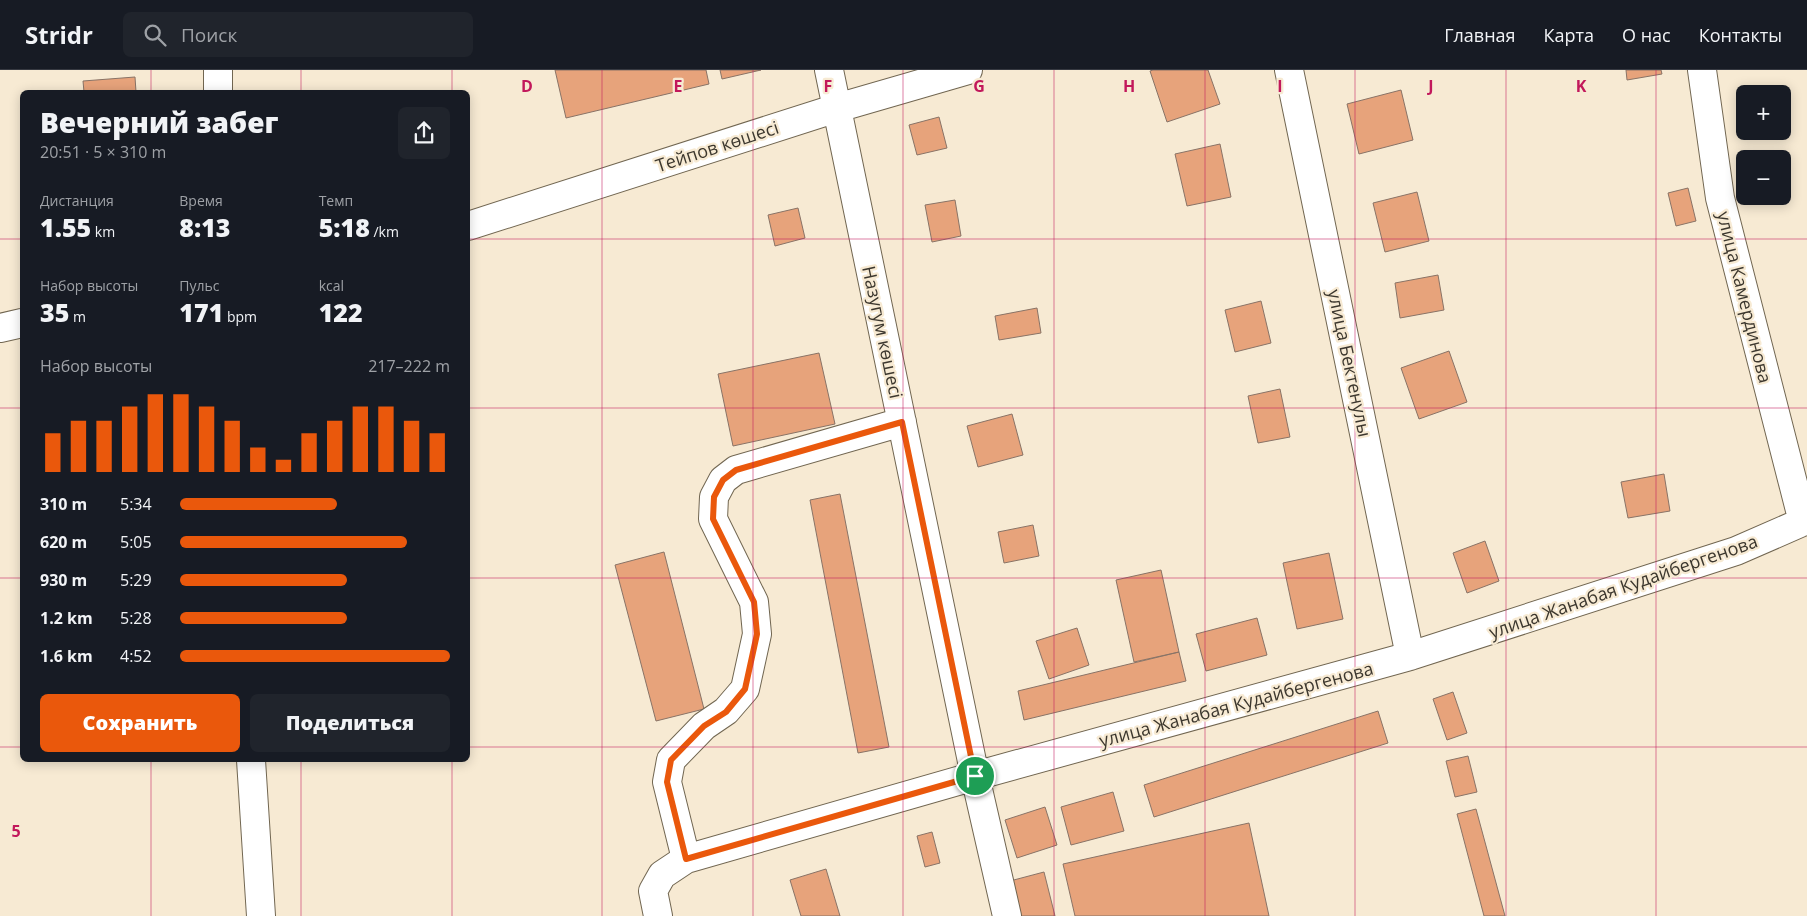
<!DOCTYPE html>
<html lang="ru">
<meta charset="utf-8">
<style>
body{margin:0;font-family:"Open Sans",sans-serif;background:#20242c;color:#f1f3f6;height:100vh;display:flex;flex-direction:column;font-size:19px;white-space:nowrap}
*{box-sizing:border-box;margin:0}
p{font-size:16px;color:#9ea1a6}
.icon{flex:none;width:28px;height:28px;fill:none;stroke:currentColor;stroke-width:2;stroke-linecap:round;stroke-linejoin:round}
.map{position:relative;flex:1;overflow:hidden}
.drawer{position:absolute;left:20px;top:20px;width:450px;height:672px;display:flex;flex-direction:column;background:#171b24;border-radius:8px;box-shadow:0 2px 12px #0003}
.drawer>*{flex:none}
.fabs{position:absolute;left:1736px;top:15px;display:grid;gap:10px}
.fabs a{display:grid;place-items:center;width:55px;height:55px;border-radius:8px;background:#171b24;box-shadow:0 2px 12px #0003;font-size:25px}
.pin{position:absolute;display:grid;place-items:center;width:42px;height:42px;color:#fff;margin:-21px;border:2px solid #fff;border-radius:50%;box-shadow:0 1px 5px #0007}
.round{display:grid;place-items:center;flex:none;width:52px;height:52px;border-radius:8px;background:#20242c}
.head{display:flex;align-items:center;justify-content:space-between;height:85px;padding:0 20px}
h1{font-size:28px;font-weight:800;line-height:38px}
.figures{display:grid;grid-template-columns:repeat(3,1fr);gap:8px;height:85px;padding:5px 20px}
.figures div{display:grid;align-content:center}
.figures b{font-size:25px;font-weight:800}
.figures small{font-size:14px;font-weight:400}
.figures p{font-size:14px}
.chart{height:140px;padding:10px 20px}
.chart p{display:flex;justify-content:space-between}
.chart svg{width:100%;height:90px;margin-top:5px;stroke:#ea580c;stroke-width:6}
.action{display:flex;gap:10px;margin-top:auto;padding:10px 20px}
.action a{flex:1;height:58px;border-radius:8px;background:#ea580c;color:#fff;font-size:20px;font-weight:800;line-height:58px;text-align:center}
.action a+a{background:#20242c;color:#f1f3f6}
ul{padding:0 20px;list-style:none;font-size:16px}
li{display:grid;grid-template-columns:80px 60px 1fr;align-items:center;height:38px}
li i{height:12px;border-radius:6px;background:#ea580c}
header{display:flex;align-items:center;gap:30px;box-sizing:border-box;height:70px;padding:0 25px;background:#171b24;border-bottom:1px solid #363941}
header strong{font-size:24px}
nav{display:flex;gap:28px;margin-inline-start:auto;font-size:18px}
.search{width:350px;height:45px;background:#20242c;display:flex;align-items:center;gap:12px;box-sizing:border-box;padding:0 18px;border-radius:8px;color:#9ea1a6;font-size:19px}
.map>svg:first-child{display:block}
.building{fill:#e7a37b;stroke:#897366}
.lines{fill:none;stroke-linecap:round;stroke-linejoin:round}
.minor-casing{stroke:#716651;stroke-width:30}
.minor{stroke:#fff;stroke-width:28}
.route-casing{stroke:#fff;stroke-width:10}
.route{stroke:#ea580c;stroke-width:6}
.grid{fill:none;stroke:#c2185b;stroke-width:1;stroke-opacity:0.55}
.labels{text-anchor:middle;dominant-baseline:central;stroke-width:4.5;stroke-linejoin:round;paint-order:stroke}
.street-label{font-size:18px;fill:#3c372e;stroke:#f7ead3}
.grid-label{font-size:16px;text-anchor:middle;font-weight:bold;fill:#c2185b;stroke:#f7ead3;stroke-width:4.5;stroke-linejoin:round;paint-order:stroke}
</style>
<header>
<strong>Stridr</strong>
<div class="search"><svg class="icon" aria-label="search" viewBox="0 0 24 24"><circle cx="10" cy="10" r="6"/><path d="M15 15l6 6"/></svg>Поиск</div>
<nav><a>Главная</a><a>Карта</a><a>О нас</a><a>Контакты</a></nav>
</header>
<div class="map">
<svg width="1807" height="846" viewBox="0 0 1807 846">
<rect width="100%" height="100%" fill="#f7ead3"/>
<!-- building -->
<path class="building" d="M555,0H706L709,14L566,48Z
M720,0H761L722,9Z
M1153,0H1208L1220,34L1167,52L1150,1Z
M1626,0H1661L1662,4L1627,10Z
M135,7L136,22H84L83,11Z
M1401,20L1413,70L1359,84L1347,34Z
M939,47L947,78L917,85L909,55Z
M1220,74L1231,127L1187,136L1175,84Z
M1688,118L1696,151L1676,156L1668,123Z
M1417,122L1429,171L1385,182L1373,133Z
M955,130L961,166L932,172L925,135Z
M798,138L805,168L775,176L768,145Z
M1438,205L1444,240L1400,248L1395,213Z
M1261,231L1271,273L1235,282L1225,240Z
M1037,238L1041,263L999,270L995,246Z
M1449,281L1467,332L1419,349L1401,298Z
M819,283L835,354L733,376L718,304Z
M1280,319L1290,367L1258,373L1248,326Z
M1012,344L1023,385L978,397L967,356Z
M1664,404L1670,441L1628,448L1621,412Z
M840,424L889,677L858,683L810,430Z
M1033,455L1039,486L1004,493L998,462Z
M1485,471L1499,511L1467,523L1453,483Z
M664,482L704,639L656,651L615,495Z
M1329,483L1343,549L1297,559L1283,493Z
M1161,500L1179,582L1134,592L1116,510Z
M1257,548L1267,585L1206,601L1196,564Z
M1077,558L1089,595L1049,609L1036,571Z
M1179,582L1186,611L1024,650L1018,621Z
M1453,622L1467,663L1447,670L1433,629Z
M1378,641L1388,673L1154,747L1144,715Z
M1468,686L1477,722L1455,727L1446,691Z
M1113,722L1124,761L1071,775L1061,737Z
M1045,737L1057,775L1017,788L1005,750Z
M1476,739L1505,846H1484L1457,744Z
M1249,753L1269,846H1075L1063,794Z
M932,762L940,793L925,797L917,766Z
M826,799L840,846H801L790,810Z
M1044,802L1055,846H1019L1010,811Z"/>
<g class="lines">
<defs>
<path id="minor" d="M218,0V22
M829,0L975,706L1007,846
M1289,0L1410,586
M1702,0L1720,128L1803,452
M468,156L837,38L968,0
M0,258L22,253
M251,690L261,846
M686,789L667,712L671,690L704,656L726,641L745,619L757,564L754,532L713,449L714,427L723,410L736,400L902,352
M658,846L653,821L662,805L686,789L975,706L1410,586L1736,481L1807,450"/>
</defs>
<!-- minor casing -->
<use href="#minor" class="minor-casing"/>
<!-- minor -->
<use href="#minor" class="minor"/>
</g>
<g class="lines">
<defs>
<path id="route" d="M902,352L975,706L686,789L667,712L671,690L704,656L726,642L745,619L757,564L754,532L713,449L714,427L723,410L736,400Z"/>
</defs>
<!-- route casing -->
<use href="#route" class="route-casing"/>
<!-- route -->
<use href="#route" class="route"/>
</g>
<!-- grid -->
<path class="grid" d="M151,0V22M301,0V22M452,0V22M602,0V846M753,0V846M903,0V846M1054,0V846M1205,0V846M1355,0V846M1506,0V846M1656,0V846M0,169H22M468,169H1807M0,338H22M468,338H1807M0,508H22M468,508H1807M0,677H22M468,677H1807M151,690V846M301,690V846M452,690V846"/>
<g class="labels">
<!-- street labels -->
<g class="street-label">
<text transform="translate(717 76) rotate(-18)">Тейпов көшесі</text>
<text transform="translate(1745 227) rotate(76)">улица Камердинова</text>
<text transform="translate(883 262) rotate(78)">Назугум көшесі</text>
<text transform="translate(1350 293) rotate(78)">улица Бектенулы</text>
<text transform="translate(1623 516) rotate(-19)">улица Жанабая Кудайбергенова</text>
<text transform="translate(1236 634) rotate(-15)">улица Жанабая Кудайбергенова</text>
</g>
</g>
<g class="grid-label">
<text x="527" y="22">D</text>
<text x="678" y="22">E</text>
<text x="828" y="22">F</text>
<text x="979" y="22">G</text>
<text x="1129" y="22">H</text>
<text x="1280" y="22">I</text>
<text x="1431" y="22">J</text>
<text x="1581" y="22">K</text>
<text x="16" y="767">5</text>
</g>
</svg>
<div class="fabs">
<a>+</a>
<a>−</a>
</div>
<div class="pin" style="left:975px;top:706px;background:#1e9e55"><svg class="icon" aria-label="arrive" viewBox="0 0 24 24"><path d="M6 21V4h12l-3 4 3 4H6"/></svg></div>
<section class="drawer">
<div class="head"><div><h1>Вечерний забег</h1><p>20:51 · 5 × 310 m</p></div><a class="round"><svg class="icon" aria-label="share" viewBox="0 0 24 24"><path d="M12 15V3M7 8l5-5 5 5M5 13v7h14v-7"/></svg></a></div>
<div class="figures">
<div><p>Дистанция</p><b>1.55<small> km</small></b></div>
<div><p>Время</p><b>8:13</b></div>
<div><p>Темп</p><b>5:18<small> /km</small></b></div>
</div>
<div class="figures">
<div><p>Набор высоты</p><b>35<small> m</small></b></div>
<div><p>Пульс</p><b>171<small> bpm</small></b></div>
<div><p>kcal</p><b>122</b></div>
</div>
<div class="chart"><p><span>Набор высоты</span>217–222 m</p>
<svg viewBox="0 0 160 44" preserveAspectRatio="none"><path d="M5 44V25M15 44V19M25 44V19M35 44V12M45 44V6M55 44V6M65 44V12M75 44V19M85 44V32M95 44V38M105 44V25M115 44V19M125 44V12M135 44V12M145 44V19M155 44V25"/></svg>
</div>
<ul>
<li><b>310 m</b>5:34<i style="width:58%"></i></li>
<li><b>620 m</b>5:05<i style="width:84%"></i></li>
<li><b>930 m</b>5:29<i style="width:62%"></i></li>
<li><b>1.2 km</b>5:28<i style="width:62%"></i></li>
<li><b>1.6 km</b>4:52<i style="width:100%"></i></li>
</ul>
<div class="action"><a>Сохранить</a><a>Поделиться</a></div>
</section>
</div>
